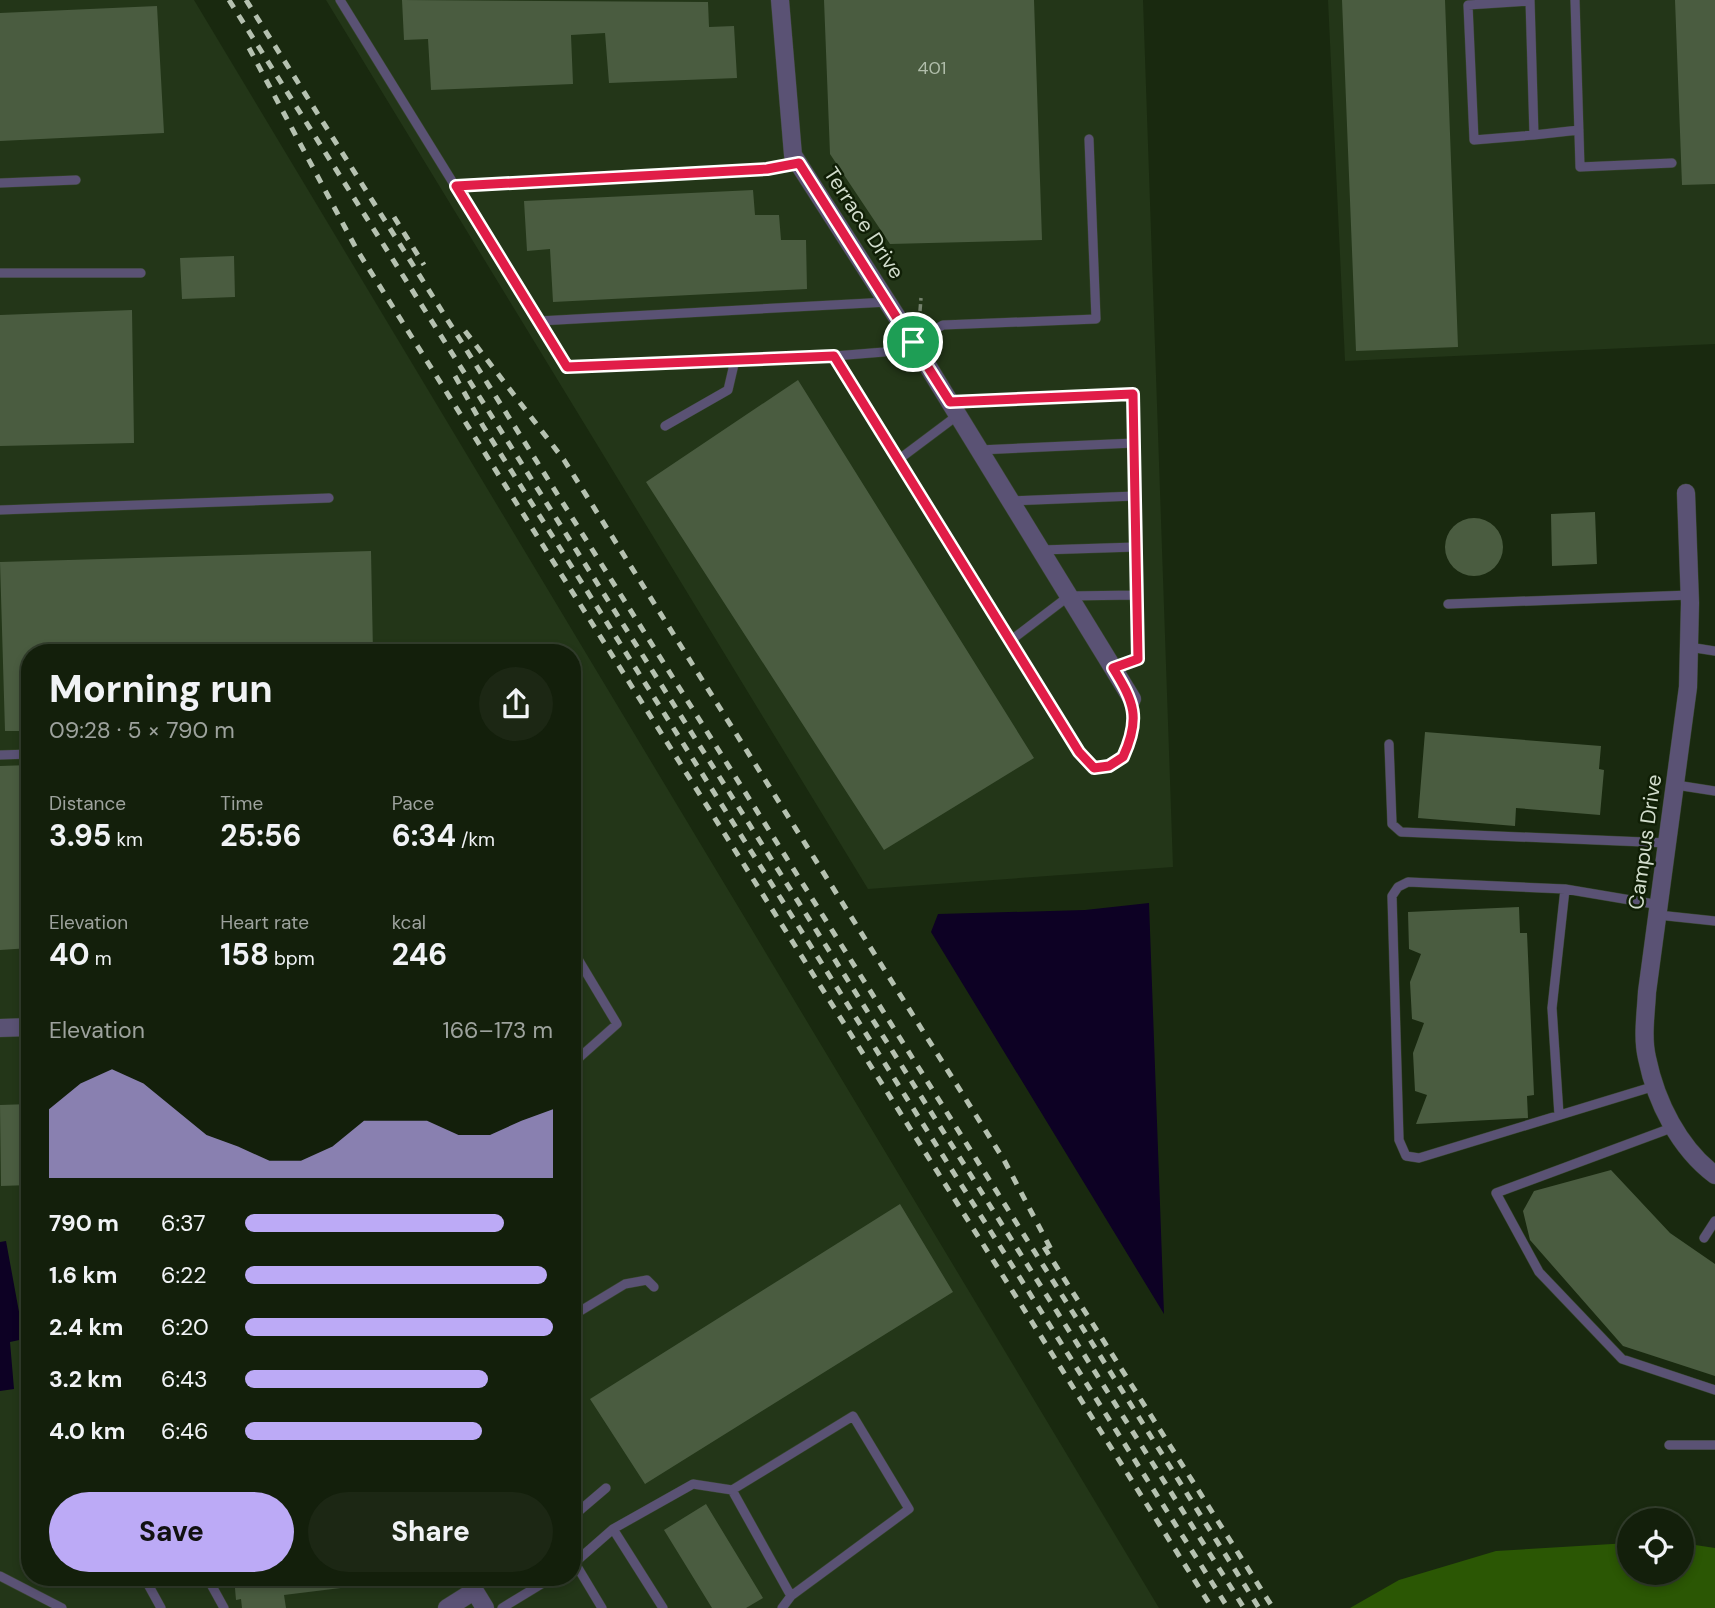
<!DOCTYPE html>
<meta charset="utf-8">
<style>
body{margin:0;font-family:"DM Sans",sans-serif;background:#1c2714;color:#f1f3f6;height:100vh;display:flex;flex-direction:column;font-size:26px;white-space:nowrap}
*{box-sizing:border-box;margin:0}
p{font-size:23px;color:#9da29d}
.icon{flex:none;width:38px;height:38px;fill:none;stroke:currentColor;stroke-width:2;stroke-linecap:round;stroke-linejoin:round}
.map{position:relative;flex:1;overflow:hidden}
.drawer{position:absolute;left:21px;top:644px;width:560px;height:942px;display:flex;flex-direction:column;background:#131f0b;border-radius:28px;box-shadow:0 4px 10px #0003,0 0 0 2px #323d2c}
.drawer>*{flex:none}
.buttons{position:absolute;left:1617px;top:1508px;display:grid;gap:14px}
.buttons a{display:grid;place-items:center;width:77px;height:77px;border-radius:50%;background:#131f0b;box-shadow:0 4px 10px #0003,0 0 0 2px #323d2c;font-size:35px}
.pin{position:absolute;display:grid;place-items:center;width:60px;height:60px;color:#fff;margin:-30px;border:4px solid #fff;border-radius:50%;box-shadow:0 2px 7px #0007}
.round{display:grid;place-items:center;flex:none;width:74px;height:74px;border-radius:37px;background:#1c2714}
.summary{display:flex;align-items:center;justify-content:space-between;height:119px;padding:0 28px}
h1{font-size:38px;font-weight:700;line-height:52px}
.figures{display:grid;grid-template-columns:repeat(3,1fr);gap:10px;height:119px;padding:7px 28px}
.figures div{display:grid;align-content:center}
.figures b{font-size:30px;font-weight:700}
.figures small{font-size:19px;font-weight:400}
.figures p{font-size:19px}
.chart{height:196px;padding:14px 28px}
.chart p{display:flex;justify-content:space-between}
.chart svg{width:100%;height:126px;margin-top:7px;fill:#bcaaf6;opacity:.7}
.button{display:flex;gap:14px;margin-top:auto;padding:14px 28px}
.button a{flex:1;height:80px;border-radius:42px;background:#bcaaf6;color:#111;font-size:28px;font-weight:700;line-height:80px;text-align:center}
.button a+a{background:#1c2714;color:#f1f3f6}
ul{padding:0 28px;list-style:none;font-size:23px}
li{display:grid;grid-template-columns:112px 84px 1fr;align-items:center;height:52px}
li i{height:18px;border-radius:9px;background:#bcaaf6}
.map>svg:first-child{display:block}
.built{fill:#233618;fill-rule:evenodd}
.green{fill:#2b5704}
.water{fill:#0d0124}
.building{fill:#4a5c40}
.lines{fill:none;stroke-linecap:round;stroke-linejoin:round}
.lane-casing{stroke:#37462d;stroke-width:10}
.street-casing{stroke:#37462d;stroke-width:19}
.path{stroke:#75826d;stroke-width:3.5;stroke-dasharray:7 3.5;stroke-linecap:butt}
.lane{stroke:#5a5274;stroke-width:9}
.street{stroke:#5a5274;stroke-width:18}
.rail{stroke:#b5c1b0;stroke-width:5;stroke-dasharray:9 9;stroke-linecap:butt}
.route-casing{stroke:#fff;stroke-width:14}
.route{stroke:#e11d48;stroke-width:9}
.labels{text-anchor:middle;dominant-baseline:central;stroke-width:5;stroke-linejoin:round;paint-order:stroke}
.number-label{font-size:18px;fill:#b0bdaa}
.street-label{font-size:21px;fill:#d2ddcd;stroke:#101f06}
</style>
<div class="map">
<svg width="1715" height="1608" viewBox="0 0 1715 1608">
<rect width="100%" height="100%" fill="#19290f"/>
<!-- built -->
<path class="built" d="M0,0H194L1159,1608H0ZM30,653H572V1577H30Z
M326,0H1143L1173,867L868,889Z
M1328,0H1715V344L1345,361Z"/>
<!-- green -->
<path class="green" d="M1629,1543V1573H1682V1543L1715,1548V1608H1350L1399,1580L1496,1551Z"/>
<!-- water -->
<path class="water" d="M1149,903L1164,1314L931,932L938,914L1085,910Z
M6,1241L24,1339L10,1342L14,1389L0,1391V1242Z"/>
<!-- building -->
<path class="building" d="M402,0L708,2L709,27L734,26L737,78L609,83L605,33L571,35L573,84L431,90L428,39L404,40Z
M824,0H1034L1042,240L890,244L830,154Z
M1342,0H1445L1458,347L1356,351Z
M1675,0H1715V184L1682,185Z
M157,6L164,133L0,141V13Z
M753,190L755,215H779L781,240H806L807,289L553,302L550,249L527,251L524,201Z
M234,256L235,297L182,299L180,258Z
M132,310L134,443L0,446V315Z
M798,380L1034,758L884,850L646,482Z
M1595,512L1597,564L1552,566L1551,514Z
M1445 547a29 29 0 1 1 58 0a29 29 0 1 1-58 0Z
M371,551L373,653H30V731H5L0,562Z
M1425,732L1601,746L1599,769L1604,770L1600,815L1516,808L1515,826L1418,818Z
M30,765V948L0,950V766Z
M1519,907L1520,933H1527L1531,1025L1534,1095L1527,1096L1528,1118L1416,1124L1427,1095L1415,1091L1413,1053L1424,1023L1412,1019L1410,982L1421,954L1409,949L1408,912Z
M30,1104V1185L1,1186L0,1105Z
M1611,1170L1670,1233L1715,1264V1376L1623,1346L1530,1240L1523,1211L1534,1191Z
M900,1204L953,1292L645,1484L590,1399Z
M706,1504L763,1598L746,1608H712L664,1530Z
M234,1577H356L357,1586L284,1595L286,1608H242L241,1599L236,1600Z"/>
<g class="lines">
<defs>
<path id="lane" d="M340,0L567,367L834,356
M1530,0L1534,135L1579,130
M1575,0L1580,167L1672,163
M1530,1L1468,5L1474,140L1534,135
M1089,139L1096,319L943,325L913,342L884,352L834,356L1079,752L1094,768L1109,766L1123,757L1133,721L1132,699
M0,183L76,180
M456,186L767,169L799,163
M0,273H141
M539,321L888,302
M950,402L1133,394L1137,659L1113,668
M665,426L728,390L735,360
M979,450L1134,443
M898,460L958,415
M1011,501L1135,496
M0,510L329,498
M1041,550L1136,547
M1448,604L1690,595
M1010,641L1069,596L1136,595
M1689,647L1715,651
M1389,744L1392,824L1401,832L1668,843
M0,755L30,754
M1676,785L1715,791
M1658,915L1715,921
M572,949L617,1024L572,1064
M1655,1086L1419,1158L1406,1156L1399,1140L1392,896L1398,887L1408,882L1565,889L1660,905
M1559,1115L1552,1008L1565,889
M1674,1127L1496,1193L1539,1272L1622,1359L1715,1390
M1704,1238L1715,1221
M572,1316L625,1284L647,1280L654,1287
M1669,1445H1715
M572,1517L606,1488
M613,1529L663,1608
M575,1563L602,1608
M572,1565L613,1529L693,1484L732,1490
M0,1576L62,1608
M144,1577L161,1608
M207,1577L224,1608
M502,1608L553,1577
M782,1608L791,1596L909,1509L853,1416L732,1490L791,1596"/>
<path id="street" d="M780,0L793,155L913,342L1132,699
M1686,493L1690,603L1688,687L1647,992C1646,1013 1642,1037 1647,1058C1656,1102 1679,1148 1715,1175
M0,1028L30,1027
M466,1577L485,1608
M447,1608L474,1591"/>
</defs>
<!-- lane casing -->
<use href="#lane" class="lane-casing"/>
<!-- street casing -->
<use href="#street" class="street-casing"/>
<!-- path -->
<path class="path" d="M920,311L921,298"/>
<!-- lane -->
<use href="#lane" class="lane"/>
<!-- street -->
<use href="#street" class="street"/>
<!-- rail -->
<path class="rail" d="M229,0L1244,1608
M246,0L1259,1608
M249,48L357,250L1212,1608
M394,217L424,265
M465,331L564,460L1004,1160L1054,1255
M455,376L483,426L1228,1608
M1044,1247L1273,1608"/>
</g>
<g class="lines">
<defs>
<path id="route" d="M799,163L950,402L1133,394L1138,659L1113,668C1134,702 1141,718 1123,757L1109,766L1094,768L1079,752L834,356L567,367L456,186L767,169Z"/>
</defs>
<!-- route casing -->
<use href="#route" class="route-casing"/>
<!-- route -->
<use href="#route" class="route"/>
</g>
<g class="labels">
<!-- number labels -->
<g class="number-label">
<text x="932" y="68">401</text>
</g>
<!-- street labels -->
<g class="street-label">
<text transform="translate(864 223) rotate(57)">Terrace Drive</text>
<text transform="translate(1645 842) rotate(-82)">Campus Drive</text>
</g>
</g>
</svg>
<div class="buttons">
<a><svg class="icon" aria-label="locate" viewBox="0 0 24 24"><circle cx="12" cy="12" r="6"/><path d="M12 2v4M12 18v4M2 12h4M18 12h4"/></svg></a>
</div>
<div class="pin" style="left:913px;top:342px;background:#1e9e55"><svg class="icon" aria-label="arrive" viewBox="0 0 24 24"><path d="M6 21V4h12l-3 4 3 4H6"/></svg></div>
<section class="drawer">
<div class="summary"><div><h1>Morning run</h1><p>09:28 · 5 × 790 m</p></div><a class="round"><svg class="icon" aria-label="share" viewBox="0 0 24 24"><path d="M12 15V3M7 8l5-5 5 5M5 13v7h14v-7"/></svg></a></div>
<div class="figures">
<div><p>Distance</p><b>3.95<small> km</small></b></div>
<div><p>Time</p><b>25:56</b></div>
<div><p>Pace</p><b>6:34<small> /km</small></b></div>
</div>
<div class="figures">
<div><p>Elevation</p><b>40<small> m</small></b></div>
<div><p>Heart rate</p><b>158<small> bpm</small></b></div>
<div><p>kcal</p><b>246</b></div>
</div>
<div class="chart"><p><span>Elevation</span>166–173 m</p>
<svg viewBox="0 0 160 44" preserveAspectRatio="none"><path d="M0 44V20L10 11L20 6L30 11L40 20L50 29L60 33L70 38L80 38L90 33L100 24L110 24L120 24L130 29L140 29L150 24L160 20V44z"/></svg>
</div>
<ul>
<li><b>790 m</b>6:37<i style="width:84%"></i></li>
<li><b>1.6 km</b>6:22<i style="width:98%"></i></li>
<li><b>2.4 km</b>6:20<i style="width:100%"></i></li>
<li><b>3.2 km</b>6:43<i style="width:79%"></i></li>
<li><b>4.0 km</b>6:46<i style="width:77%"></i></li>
</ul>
<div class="button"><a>Save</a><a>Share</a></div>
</section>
</div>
